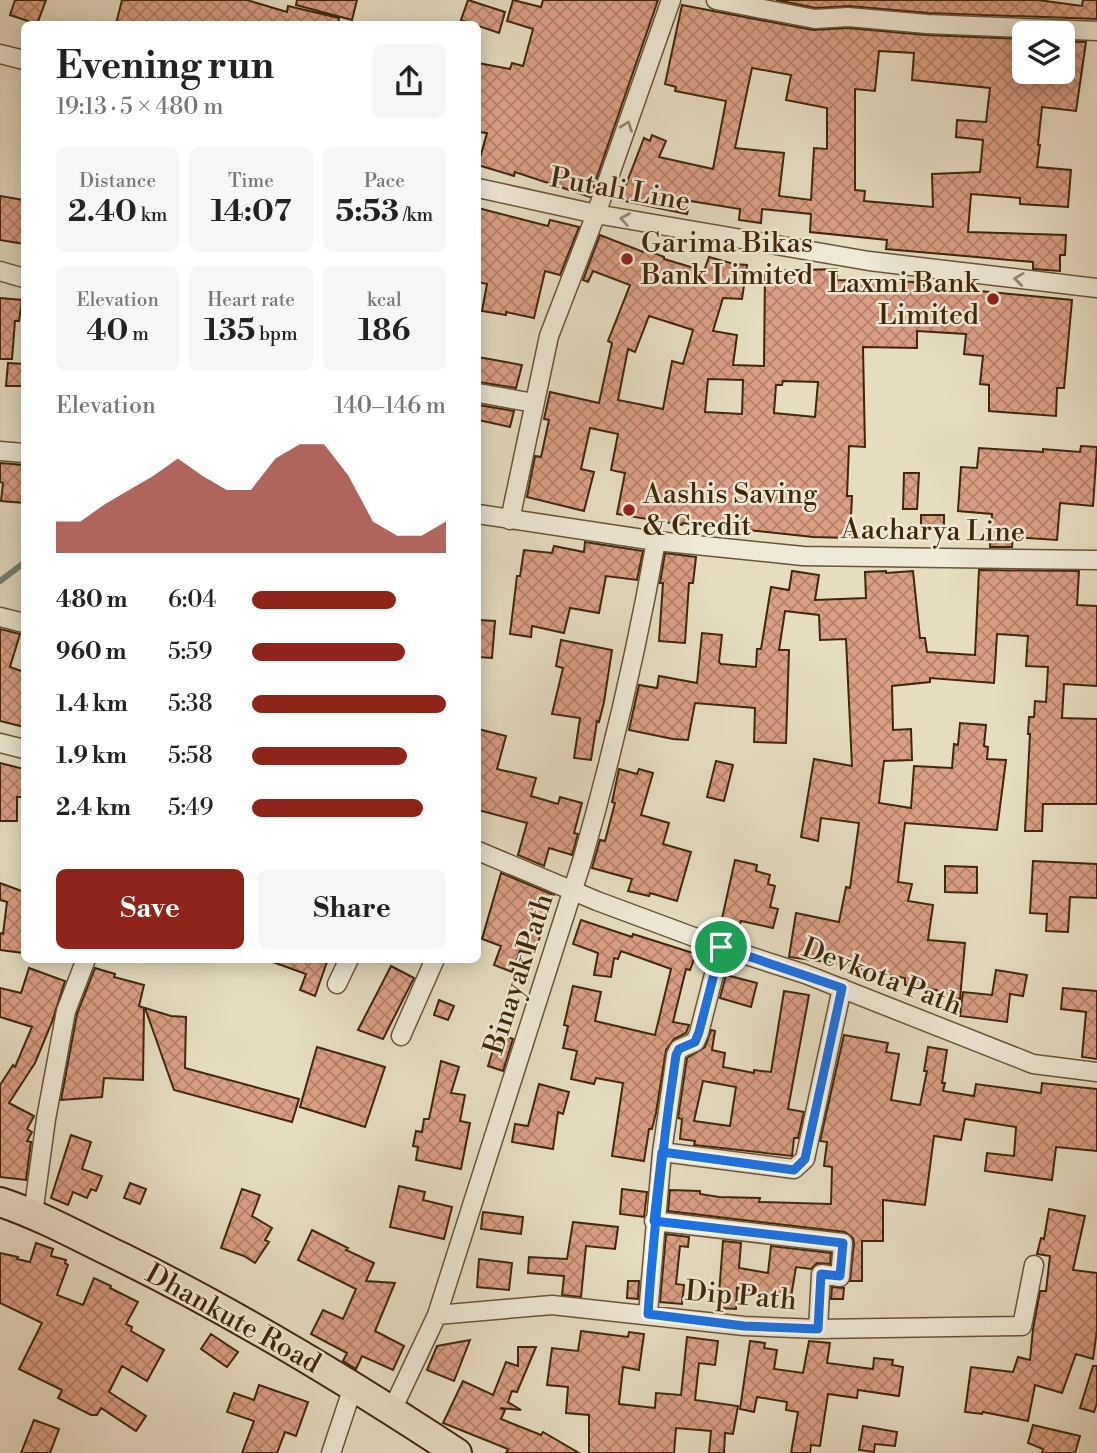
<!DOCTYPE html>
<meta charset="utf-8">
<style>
body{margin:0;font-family:"Libre Bodoni",serif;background:#f6f6f6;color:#222;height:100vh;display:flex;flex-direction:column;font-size:26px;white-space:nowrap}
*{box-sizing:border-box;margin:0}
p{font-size:23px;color:#767676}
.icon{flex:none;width:38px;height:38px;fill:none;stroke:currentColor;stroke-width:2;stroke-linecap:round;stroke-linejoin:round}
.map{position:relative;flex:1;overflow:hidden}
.sheet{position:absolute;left:21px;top:21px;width:460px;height:942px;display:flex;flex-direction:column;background:#fff;border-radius:10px;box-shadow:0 4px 18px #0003}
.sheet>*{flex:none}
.tools{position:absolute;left:1012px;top:21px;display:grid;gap:14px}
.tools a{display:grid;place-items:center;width:63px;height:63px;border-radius:10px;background:#fff;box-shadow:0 4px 18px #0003;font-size:35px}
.pin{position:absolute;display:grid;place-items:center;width:60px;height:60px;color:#fff;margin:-30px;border:4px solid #fff;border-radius:50%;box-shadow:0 2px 7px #0007}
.round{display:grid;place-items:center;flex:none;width:74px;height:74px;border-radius:10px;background:#f6f6f6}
.summary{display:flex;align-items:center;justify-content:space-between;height:119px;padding:0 35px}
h1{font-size:38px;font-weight:700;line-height:52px}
.figures{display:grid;grid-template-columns:repeat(3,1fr);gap:10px;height:119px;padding:7px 35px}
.figures div{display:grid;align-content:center;border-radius:10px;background:#f6f6f6;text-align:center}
.figures b{font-size:30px;font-weight:700}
.figures small{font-size:19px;font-weight:400}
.figures p{font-size:19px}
.chart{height:196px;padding:14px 35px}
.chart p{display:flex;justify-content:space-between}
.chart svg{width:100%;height:126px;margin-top:7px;fill:#8f2418;opacity:.7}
.primary-button{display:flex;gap:14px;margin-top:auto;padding:14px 35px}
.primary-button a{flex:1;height:80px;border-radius:10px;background:#8f2418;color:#fff;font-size:28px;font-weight:700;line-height:80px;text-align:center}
.primary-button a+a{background:#f6f6f6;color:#222}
ul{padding:0 35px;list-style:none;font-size:23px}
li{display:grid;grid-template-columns:112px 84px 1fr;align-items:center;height:52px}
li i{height:18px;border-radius:9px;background:#8f2418}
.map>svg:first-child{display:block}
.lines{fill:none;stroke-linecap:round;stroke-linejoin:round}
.stream{stroke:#748073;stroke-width:6}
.building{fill:url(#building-cross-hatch);stroke:#3f2809;stroke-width:2;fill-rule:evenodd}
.street-casing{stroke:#695537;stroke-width:21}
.primary-casing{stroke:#3f2809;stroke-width:32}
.street{stroke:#efe9d7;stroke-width:18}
.primary{stroke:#e6ddc1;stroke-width:28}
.oneway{stroke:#978870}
.route-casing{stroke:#fff;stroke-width:14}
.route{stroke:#1a73e8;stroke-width:9}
.poi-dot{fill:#8f2418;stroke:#efe9d7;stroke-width:2.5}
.labels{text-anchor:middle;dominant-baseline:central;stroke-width:5;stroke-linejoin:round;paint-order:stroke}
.street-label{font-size:28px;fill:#3f2809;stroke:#efe9d7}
.poi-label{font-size:28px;fill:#3f2809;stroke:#efe9d7;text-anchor:start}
</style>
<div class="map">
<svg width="1097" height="1453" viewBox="0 0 1097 1453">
<defs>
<pattern id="building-cross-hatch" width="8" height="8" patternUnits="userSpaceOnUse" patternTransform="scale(1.75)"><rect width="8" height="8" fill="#db9f83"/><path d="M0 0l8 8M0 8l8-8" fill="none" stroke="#b38269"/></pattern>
</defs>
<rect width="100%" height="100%" fill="#e6ddc1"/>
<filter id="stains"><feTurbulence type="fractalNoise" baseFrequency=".00286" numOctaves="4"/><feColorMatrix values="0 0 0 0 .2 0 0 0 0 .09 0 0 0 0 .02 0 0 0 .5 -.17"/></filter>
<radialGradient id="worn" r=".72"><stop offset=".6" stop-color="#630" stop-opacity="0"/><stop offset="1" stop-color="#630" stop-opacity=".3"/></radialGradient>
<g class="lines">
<!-- stream -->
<path class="stream" d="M0,581L24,563"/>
</g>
<!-- building -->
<path class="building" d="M15,0H46L37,24L10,15Z
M122,0H247L287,12L288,6L339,18L338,24H116Z
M297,0H357L352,20L296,5Z
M468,0L505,12L499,33L461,20Z
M513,0L541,7L543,0H658L590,197L515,172L514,176L478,165L487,133L478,132V63L510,69L512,63L523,66L533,29L507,21Z
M776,0H1038L1082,6L1083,0H1097V19L928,13L849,6L816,8Z
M682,5L813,30L848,28L926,35L1024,39V72H1062V41L1086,42L1076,111L1042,107L1038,145H1040L1037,167L1071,170L1068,207L1020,204V198L971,194L968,232L1066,235L1065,255H1060V271L1033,269V262L886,249L887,240L810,232L811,214L762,209L761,223L739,220L740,209L690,201L687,214L620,200L644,138L650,141L652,135L666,141L659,157L713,169L726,101L675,91L676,87L665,84ZM879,51L914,53L912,80L990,88L986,122L957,120L956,137L983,140L980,172L932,174L933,207L864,201L865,191L855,190V89L875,91ZM752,68L791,75L786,100L827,108V149L814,148L811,200L779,196L784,153L735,148Z
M0,196L24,200V244L0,240Z
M478,208L548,226L550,220L579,227L560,275L545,271L534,318L506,312V315L482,311L487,284L478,282Z
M600,235L643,252L644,249L664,257V259L704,271L709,257L734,264L747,265L742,299L723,298L713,331L737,335L733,365L764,366L765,271L837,269V280L918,282V285L970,288V290L1072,300L1064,388H1057L1056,416L989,411V385L980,384L983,356L964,354L966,334L917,331V348L863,347L865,447L849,446L847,496H852L850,538L813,537L683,523L682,525L617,514L625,473L611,470L618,434L590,428L581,469L594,472L584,511L527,497L535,456L541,457L549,420L544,419L550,392L599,403L612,343L608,341L630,285L593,271L588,282L583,280ZM649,316L693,330L683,364L672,361L663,409L618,400L628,349L635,352ZM708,379L743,380L742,414L705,412ZM783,381L818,382L815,417L774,413L776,385H782Z
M0,298L22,300L19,321H15L12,359H0Z
M478,357L522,365L516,388L478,382Z
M8,363L24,364V386H6Z
M478,405L514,411L510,427L478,420Z
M1081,446L1097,447L1093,506L1060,503L1057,540L1013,537L1012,547H990L992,514L958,511L961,467L977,468L979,448L1043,452V449L1080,452Z
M0,463L24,465V503L1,501L3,483L0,482Z
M904,473H919L917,509H903Z
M921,515H944V530H921Z
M585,542L643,551L637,580L606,576L599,613L570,608L564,633L532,626L531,637L510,634L517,576H520L524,550L552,553L554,546L584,552Z
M665,553L696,557L693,583H689L685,643L659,641L663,583H660Z
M979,570L1079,571L1077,605L1097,606V686L1064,684L1062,718L1097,719V804H1043L1042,831H1025L1030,734H1028L1029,717H1034L1035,701L1046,702L1048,667L1026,666L1028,636L997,634L994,683L930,678V682L892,686L893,730L911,729L912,760L884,761L879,803L911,808L914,766L952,768L954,744L958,745L960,723L986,725L984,746L988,747L987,759L1006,760L997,830L905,823L898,882L912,884L908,901L933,905L928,940L965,943L960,999L936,997L937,990L905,985V978L856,968V966L789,957L796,913L839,922L846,887L850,888L859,823L821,818L818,841L801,837L814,759L852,766L846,639L820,640L819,615L785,611L779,650H789L786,743L754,742L755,708L695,703L688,740L673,739L629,730L639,685L657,688L659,676L697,683L702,633L722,635L719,662L721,664L756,667L757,649H761L771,587L789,590L792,571L819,575L815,600L866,598L865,572L886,571V573L913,571L920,638H925L927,652L975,655Z
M478,620L495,621L492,658L478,657Z
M0,629L20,634L10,667L24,672V727L0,721Z
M561,640L612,650L604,702L599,722L597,721L591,760L574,758L580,718L552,714L563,668L556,666Z
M478,729L506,736L497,769L536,778L531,796L558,804L560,797L582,803L574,833L578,834L572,855L549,848L544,866L518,855L527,823L478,810Z
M716,761L733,765L724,801L707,797Z
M0,763L24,769V797H17V821H0Z
M619,769L637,774L639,769L653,773L641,815L669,823L663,844L691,852L677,901L650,893L649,896L628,891L632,879L592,868L600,840L605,841L615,803L612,802Z
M735,860L757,865L756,871L770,875L768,884L775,886L770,907L778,909L773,928L741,921L739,927L721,923Z
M1033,861L1097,864V898L1070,897L1068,932L1046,931L1047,914L1030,913Z
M945,866L977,867V893L945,892Z
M501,873L554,895L534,954L520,951L512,972L494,965L501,946L482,939Z
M0,883L24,892V953L0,950V933L3,934L7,902L0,900Z
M581,920L632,937L633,934L696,954L690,970L686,969L673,1022L689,1025L686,1033L674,1039L666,1050L656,1113L652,1129H649L644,1161L612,1156L623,1083L596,1078L594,1084L571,1079L577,1051L563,1048L568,1026L564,1025L573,986L601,992L595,1021L655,1035L671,969L621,951L618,959L614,958L611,977L594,975L598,953L573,944Z
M270,959H328L315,996L300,990L306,974L270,961Z
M391,966L414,978L383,1039L358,1030Z
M29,968L65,981L52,1022L35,1063L9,1103L34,1116L27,1129L32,1132L27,1141L31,1142L26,1180L0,1177V1085L13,1065L15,1067L32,1027L0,1017V988L21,993Z
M95,968L115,974L114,977L144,985L139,1006L144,1008L143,1080L104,1078L102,1097L61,1100L77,1014Z
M996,970L1027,975L1023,996L1010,994L1007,1022L960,1016L963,992L992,995Z
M726,975L757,983L751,1007L720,998Z
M1063,988L1097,991V1059L1082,1057L1086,1012L1061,1009Z
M784,991L809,995L788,1109L804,1112L798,1138H794L792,1156L694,1145L695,1141L680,1139L682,1119L678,1118L687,1058L705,1047L711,1030L715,1031L712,1050L725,1053L723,1067L754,1073V1070L771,1072ZM703,1081L736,1087L730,1126L694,1121Z
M439,1000L454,1006L448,1020L434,1015Z
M145,1008L171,1016L186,1017L185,1068L299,1099L292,1122L174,1090Z
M498,1034L513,1039L503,1071L488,1066Z
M844,1035L888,1043L886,1052L899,1054L891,1100L920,1105L927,1071H924L928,1047L947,1050L942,1083H945L943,1091L974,1096L976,1084L1041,1093L1042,1083L1097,1089V1151L1056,1147L1052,1180L985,1171L987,1153L1014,1156L1016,1127L965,1119L961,1140L934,1136L925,1205L883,1200V1241H862V1281H850L854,1243L853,1238L845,1232L668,1211L670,1190L700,1191V1194L719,1197L760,1198L759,1202L831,1204L832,1167L824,1166L827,1142L820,1141Z
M317,1047L385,1067L365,1127L300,1107Z
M441,1061L459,1067L451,1093L465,1095L460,1121L470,1123L461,1169L416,1160L418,1147L413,1146L416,1131L422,1132L424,1119H429Z
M539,1084L569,1092L563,1114L558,1112L553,1149L512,1142L515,1124L528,1126Z
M71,1135L91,1142L82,1169L102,1176L96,1191L91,1189L87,1198L73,1192L68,1205L51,1198Z
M130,1183L146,1189L140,1204L124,1198Z
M399,1186L425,1192L423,1200L452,1207L444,1239L390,1227Z
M242,1189L260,1195L252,1216L272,1228L265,1240L269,1242L255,1263L244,1256L221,1248Z
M622,1189L647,1192L644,1217L620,1214Z
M1049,1209L1085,1216L1073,1270L1097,1273V1330L1093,1359L1076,1354L1062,1393L1035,1385L1028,1421L983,1412L982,1414L965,1412L971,1367L1013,1372L1018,1357L1030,1360L1033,1329L1040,1291H1046L1050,1256L1037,1254L1041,1238L1044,1239Z
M483,1212L523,1217L521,1234L481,1229Z
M573,1222L618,1227L615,1249L586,1246L581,1297L562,1295L564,1276L528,1273L529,1257L567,1259Z
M312,1230L348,1248L346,1250L374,1263L366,1281L395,1283L375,1331L404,1346L393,1370L362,1356L356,1369L343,1361L347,1353L311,1334L323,1310L343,1319L356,1289L298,1260Z
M666,1234L689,1237L688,1247L680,1246L676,1284L684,1285L682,1304L660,1302Z
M723,1241L741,1243L739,1268L768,1273L771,1246L831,1253L830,1264L817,1263L811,1269L796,1267L791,1297L737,1288L736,1309L718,1308Z
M36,1243L53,1249L51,1256L66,1260L65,1263L68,1265L57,1295L83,1305L94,1278L111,1286L110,1288L138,1302L126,1324L132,1327L131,1331L164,1350L147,1381L122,1366L109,1392L146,1416L136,1431L101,1408L97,1415H91L58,1398L62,1390L19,1369L42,1323L0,1303V1253L18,1257L17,1259L30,1262Z
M479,1259L512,1263L509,1290L477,1287Z
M628,1281H639L638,1299L627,1298Z
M832,1287L844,1288L843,1299H831Z
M581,1331L628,1337L629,1332L644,1334L639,1370L623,1367L619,1404L655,1408L656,1393L681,1395L687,1337L718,1341L715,1365L699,1363L695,1400L738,1406L733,1434L725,1433L724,1453H709L711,1431L676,1428L674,1453H589V1415L566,1413L568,1387L547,1385L552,1348L578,1351Z
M211,1334L238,1352L227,1367L201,1349Z
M470,1340L454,1381L427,1370L437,1346Z
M750,1341L765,1343L764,1348L777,1350L774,1369L803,1373L809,1341L830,1343L827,1363L873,1369L874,1358L893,1360L892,1365L903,1367L899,1396L858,1390L857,1398L828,1394L820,1446L811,1445L810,1453H791L798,1412L786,1410L787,1402L757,1397L754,1412L740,1409Z
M518,1347H536L517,1392L512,1391L508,1402L521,1410L500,1408L505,1410L501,1419L541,1435L543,1432L579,1453H506L508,1449L443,1423L463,1381L493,1395L506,1362L518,1366Z
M1093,1366H1097V1403L1094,1412L1080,1408Z
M259,1385L308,1402L296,1436L285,1432L277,1453H242L254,1421L227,1412L234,1393L254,1400Z
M34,1420L59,1429L50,1453H21Z
M1033,1425L1080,1436L1075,1453H1042L1043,1449L1028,1443Z
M863,1426L897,1432L895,1446L875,1444L874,1452L859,1450Z"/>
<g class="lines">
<defs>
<path id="street" d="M716,0L815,19L848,17L927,24L1097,31
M0,54L24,60
M478,188L596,214L869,261L1097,288
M0,271L24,278
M478,393L534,403
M0,451L24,453
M478,514L656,541L803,556L1097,560
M510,520L549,336L596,214L671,0
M0,617L24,623
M0,743L24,749
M478,851L597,901L721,947L805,974L1033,1064L1097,1072
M337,984L349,959
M401,1036L435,959
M662,1152L794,1169L805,1159L842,988
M33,1214L46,1119L66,1011L86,959
M654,1221L843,1243L840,1277L821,1274L818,1329
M648,1314L662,1152L676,1055L679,1049L695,1042L699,1033L721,947
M437,1315L552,1305L744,1326L818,1329L1022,1326L1034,1265
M392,1410L437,1315L582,861C612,756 637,649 656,541
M331,1453L353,1387"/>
<path id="primary" d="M0,1202C42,1216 81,1238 121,1257C237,1314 349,1382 457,1453"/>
</defs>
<!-- street casing -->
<use href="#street" class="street-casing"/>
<!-- primary casing -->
<use href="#primary" class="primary-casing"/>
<!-- street -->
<use href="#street" class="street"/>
<!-- primary -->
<use href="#primary" class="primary"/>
</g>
<!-- one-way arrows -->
<defs><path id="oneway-chevron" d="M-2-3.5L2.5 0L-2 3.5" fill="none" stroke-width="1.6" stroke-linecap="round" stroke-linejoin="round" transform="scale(1.75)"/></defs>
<g class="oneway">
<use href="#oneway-chevron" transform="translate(627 126) rotate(-70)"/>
<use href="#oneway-chevron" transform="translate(625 219) rotate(-170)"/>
<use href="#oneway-chevron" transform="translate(1019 279) rotate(-173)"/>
</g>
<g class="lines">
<defs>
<path id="route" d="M721,947L699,1032L695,1042L679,1049L676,1055C663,1141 654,1227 648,1314L744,1326L818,1329L821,1274L840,1276L843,1243L654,1221L662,1152L794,1170L805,1159L842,988L721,947"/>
</defs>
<!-- route casing -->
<use href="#route" class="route-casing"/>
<!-- route -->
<use href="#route" class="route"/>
</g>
<!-- markers -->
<g class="poi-dot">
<circle cx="627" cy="259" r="7"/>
<circle cx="993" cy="299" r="7"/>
<circle cx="629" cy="510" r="7"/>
</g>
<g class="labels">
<!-- street labels -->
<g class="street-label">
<text transform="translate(620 190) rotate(10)">Putali Line</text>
<text transform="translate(933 531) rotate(1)">Aacharya Line</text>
<text transform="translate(519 974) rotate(-72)">Binayak Path</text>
<text transform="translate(882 977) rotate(21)">Devkota Path</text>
<text transform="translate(741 1296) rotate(5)">Dip Path</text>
<text transform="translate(233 1319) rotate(29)">Dhankute Road</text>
</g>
<!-- poi labels -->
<g class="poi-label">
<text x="641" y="243">Garima Bikas<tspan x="641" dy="32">Bank Limited</tspan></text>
<text x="979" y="283" text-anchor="end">Laxmi Bank<tspan x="979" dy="32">Limited</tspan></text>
<text x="643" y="494">Aashis Saving<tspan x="643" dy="32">&amp; Credit</tspan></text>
</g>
</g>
<rect width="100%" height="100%" filter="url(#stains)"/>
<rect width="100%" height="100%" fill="url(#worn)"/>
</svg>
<div class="tools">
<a><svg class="icon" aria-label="layers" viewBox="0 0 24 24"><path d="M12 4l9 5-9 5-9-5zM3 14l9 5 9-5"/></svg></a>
</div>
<div class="pin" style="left:721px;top:947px;background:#1e9e55"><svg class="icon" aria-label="arrive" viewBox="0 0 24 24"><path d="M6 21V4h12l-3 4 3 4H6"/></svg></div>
<section class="sheet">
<div class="summary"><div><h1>Evening run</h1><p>19:13 · 5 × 480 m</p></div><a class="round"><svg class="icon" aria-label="share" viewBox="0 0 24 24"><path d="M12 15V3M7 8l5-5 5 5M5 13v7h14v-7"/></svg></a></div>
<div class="figures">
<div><p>Distance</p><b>2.40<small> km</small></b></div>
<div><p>Time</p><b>14:07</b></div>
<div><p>Pace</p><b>5:53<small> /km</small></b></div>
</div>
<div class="figures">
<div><p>Elevation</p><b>40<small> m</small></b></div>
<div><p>Heart rate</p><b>135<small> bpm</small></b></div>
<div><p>kcal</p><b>186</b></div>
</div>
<div class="chart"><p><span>Elevation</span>140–146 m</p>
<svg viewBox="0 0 160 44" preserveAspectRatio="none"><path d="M0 44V33L10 33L20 27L30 22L40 17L50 11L60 17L70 22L80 22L90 11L100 6L110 6L120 17L130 33L140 38L150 38L160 33V44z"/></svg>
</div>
<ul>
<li><b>480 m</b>6:04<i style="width:74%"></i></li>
<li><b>960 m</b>5:59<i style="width:79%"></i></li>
<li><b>1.4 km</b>5:38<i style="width:100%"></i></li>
<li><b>1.9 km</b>5:58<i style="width:80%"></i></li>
<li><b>2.4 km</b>5:49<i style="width:88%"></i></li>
</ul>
<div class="primary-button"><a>Save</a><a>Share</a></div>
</section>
</div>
